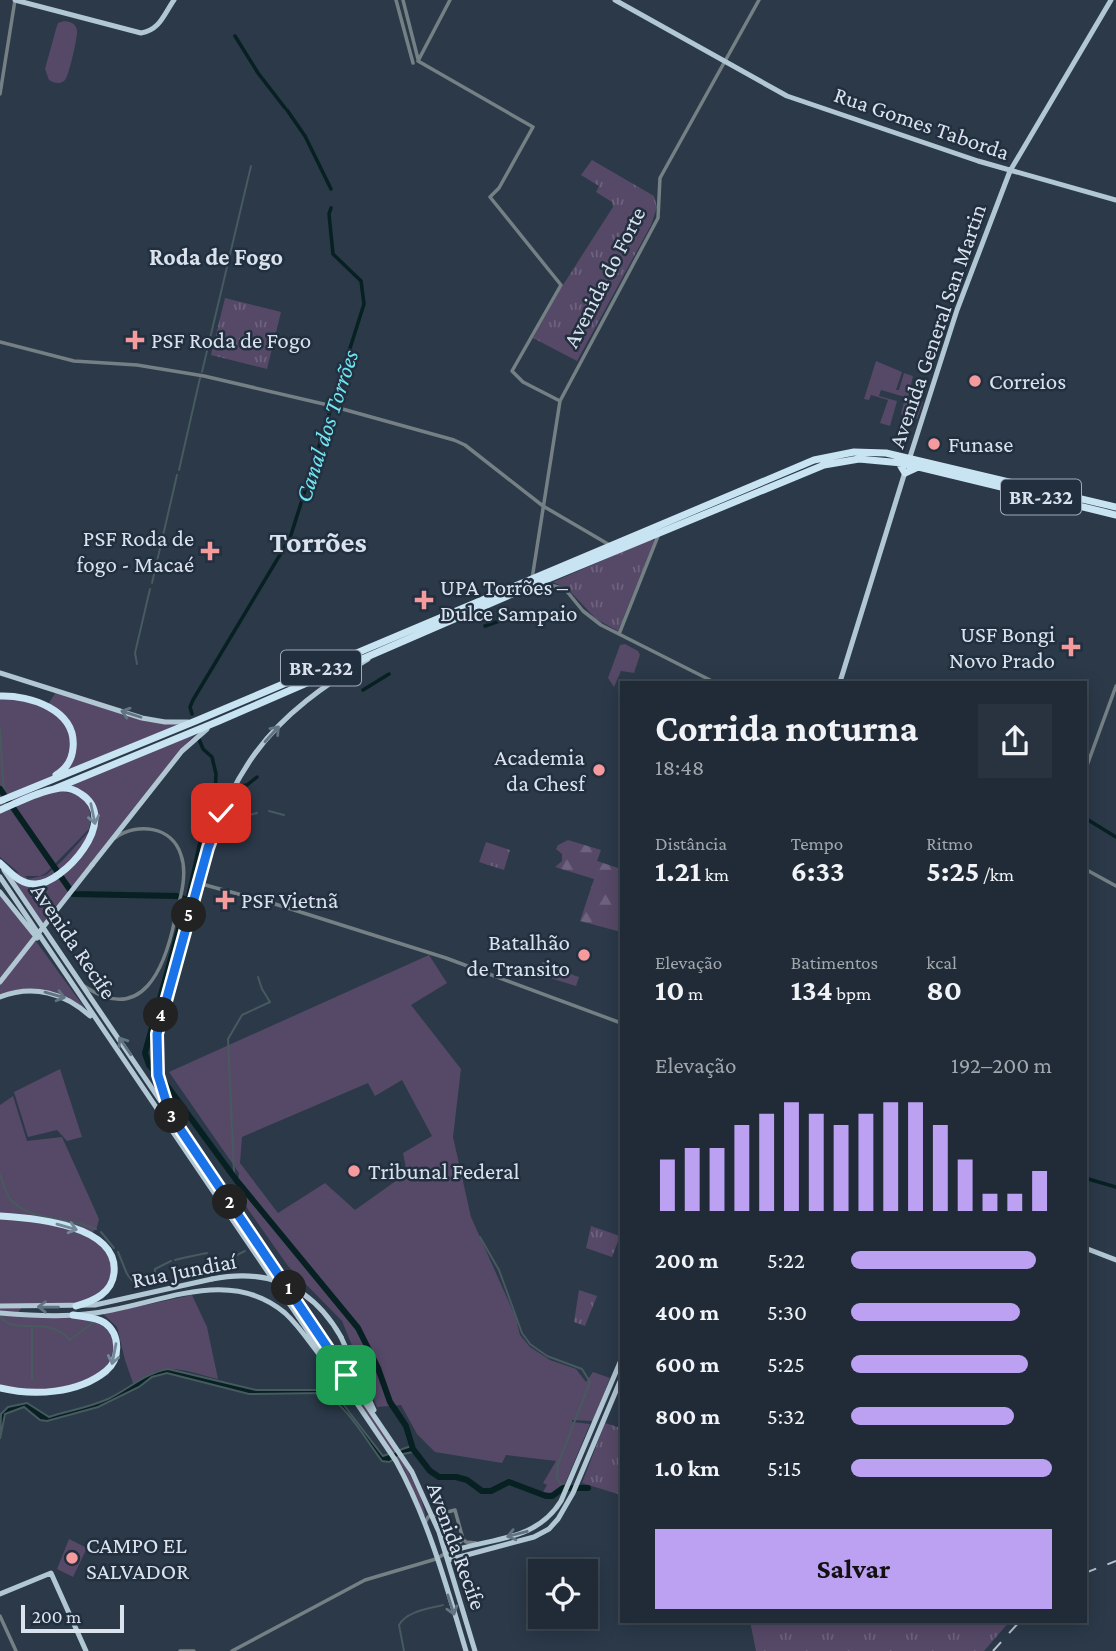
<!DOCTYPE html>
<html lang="pt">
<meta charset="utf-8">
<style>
body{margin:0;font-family:"Crimson Pro",serif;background:#28333f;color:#f1f3f6;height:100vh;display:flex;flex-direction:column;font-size:26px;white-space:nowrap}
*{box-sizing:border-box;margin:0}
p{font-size:23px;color:#a2a7ad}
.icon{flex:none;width:38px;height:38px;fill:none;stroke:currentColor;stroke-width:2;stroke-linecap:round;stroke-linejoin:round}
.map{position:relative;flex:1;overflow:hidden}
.sheet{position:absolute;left:620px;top:681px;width:467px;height:942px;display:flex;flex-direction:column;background:#202b37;border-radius:0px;box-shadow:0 4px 18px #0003,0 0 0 2px #3d4752}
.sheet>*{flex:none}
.buttons{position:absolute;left:528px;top:1559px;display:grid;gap:14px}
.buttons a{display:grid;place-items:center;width:70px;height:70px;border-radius:0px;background:#202b37;box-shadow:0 4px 18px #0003,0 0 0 2px #3d4752;font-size:35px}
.scale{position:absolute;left:21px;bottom:18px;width:103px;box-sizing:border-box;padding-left:7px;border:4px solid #dae2ed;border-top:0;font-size:19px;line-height:24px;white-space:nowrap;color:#dae2ed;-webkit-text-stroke:5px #212f3f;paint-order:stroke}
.pin{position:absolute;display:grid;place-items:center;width:60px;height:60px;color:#fff;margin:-30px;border-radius:14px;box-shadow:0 4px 10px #0006}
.km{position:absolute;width:35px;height:35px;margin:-18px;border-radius:50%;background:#222;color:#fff;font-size:19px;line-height:35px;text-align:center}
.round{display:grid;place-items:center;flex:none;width:74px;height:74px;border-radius:0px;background:#28333f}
.headline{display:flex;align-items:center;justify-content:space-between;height:119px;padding:0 35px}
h1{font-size:38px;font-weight:700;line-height:52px}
.metrics{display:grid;grid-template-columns:repeat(3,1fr);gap:10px;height:119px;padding:7px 35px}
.metrics div{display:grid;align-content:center}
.metrics b{font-size:30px;font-weight:700}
.metrics small{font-size:19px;font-weight:400}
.metrics p{font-size:19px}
.chart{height:196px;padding:14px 35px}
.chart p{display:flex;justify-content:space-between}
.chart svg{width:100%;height:126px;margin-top:7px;stroke:#bca0f2;stroke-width:6}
.action{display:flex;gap:14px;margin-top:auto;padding:14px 35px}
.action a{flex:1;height:80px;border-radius:0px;background:#bca0f2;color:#111;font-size:28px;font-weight:700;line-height:80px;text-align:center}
ul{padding:0 35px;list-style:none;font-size:23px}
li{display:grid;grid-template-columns:112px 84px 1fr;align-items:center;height:52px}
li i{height:18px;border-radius:9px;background:#bca0f2}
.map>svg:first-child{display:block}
.green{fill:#564968;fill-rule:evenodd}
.forest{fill:url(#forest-firs)}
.park{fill:url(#park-tufts)}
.water{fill:#072022;stroke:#465a5f;stroke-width:2}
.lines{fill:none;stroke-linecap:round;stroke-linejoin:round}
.stream{stroke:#465a5f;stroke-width:2}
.canal{stroke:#072022;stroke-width:3.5}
.river{stroke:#072022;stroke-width:6}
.minor{stroke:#758085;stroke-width:3.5}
.major{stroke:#b1c7d3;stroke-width:5}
.highway{stroke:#c8e3f1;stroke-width:7}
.rail{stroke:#b9c2ce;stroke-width:2;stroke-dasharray:12 12;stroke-linecap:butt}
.major-bridge{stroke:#b1c7d3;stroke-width:5}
.oneway{stroke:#627382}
.oneway2{stroke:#748998}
.route-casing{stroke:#fff;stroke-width:14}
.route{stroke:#1a73e8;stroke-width:9}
.poi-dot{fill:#f59b9d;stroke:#212f3f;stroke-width:2.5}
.labels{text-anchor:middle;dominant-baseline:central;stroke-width:5;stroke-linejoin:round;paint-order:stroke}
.shield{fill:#212f3f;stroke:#a2acb9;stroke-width:2}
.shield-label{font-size:21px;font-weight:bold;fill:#dae2ed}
.street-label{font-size:23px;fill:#dae2ed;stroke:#212f3f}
.poi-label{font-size:23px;fill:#dae2ed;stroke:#212f3f;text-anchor:start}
.neighbourhood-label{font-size:24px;font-weight:bold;fill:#dae2ed;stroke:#212f3f}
.water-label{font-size:24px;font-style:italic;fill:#71e6f2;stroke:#212f3f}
.district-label{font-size:30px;font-weight:bold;fill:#dae2ed;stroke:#212f3f}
</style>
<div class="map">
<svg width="1116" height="1651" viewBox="0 0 1116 1651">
<defs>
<pattern id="forest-firs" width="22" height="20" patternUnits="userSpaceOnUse" patternTransform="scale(1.75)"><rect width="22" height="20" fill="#564968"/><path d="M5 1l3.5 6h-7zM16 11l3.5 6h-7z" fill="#6e637e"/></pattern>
<pattern id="park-tufts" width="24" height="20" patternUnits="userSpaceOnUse" patternTransform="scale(1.75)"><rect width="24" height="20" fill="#564968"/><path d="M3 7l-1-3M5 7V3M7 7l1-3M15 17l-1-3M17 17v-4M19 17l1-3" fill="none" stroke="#6e637e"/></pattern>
</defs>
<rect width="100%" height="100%" fill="#2b3949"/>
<!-- green -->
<path class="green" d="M64,21C71,22 75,23 77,30C78,36 69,76 65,80C60,85 54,83 49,80L45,69L56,29L58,23Z
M876,361L902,372L896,390H899L904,373L913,376L908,397L912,399L917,383L919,384L914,399L923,402L917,419L901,414L905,397L881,390L879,396L897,401L890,426L880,423L888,400L871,395L869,400L864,399Z
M625,644L638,651L640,655L634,673L621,671L614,687L608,678L620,645Z
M56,692L142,718L194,721L32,786L33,796C60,789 98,787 89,829L46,873L40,876H25L28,879L46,875L63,860L91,829L93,818L89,801L62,785L195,730L194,735L181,749L44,925L7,871L19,873L0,857V695L47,706Z
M0,892L84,1007C49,986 39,988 0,995Z
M429,955L447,983L411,1005L461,1069L453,1137L471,1217L516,1318L520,1335L530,1347L550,1360L576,1369L586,1382L593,1372L610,1378L593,1421L572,1420V1422L590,1424L565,1484L553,1493L543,1492L547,1485L543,1483L556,1461L506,1455L502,1463L435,1452L417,1434L401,1405L377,1407L342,1321L288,1266L243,1202L237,1187L239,1173L169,1072ZM402,1080L432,1136L403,1153L407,1173L355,1210L325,1183L278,1213L240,1163L242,1137L368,1083L375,1096Z
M60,1069L82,1137L67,1141L57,1130L28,1137L14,1092Z
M13,1096L27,1141L62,1137L99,1219L97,1227L93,1232L60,1224L82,1231L112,1252L111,1282L86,1303L22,1307L18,1313L85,1314L102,1317L113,1334L114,1349L108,1375C74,1393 38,1401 0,1391V1105Z
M278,1283L286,1287L405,1465L420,1495L426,1516L423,1515L405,1471Z
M192,1295L207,1327L218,1379C185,1371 161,1358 134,1386L125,1360L117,1327L103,1314Z
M69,1539L87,1548L73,1577L57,1569Z"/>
<!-- forest -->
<path class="forest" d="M568,840L601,850L597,861L621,869V932L580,921L594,879L555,867L562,861V854L556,849L558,845Z
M543,962L561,965V971L579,977L576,986L550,978L544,979V974L538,971L540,964Z"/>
<!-- park -->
<path class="park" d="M592,160L654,196L657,207L651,225L577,361L533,338L563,285L613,207L612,202L596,192L599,186L581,175Z
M225,298L281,312L267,369L211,355Z
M652,539L654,541L618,631L596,619L568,589L553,582Z
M486,842L510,850L504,870L479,862Z
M591,1226L620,1236L612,1257L586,1248Z
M579,1290L597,1296L585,1326L574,1322Z
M605,1423L621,1428V1495L582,1483Z
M750,1621H1010L984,1651H756Z"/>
<!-- water -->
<path class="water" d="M168,1369L256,1390H327L336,1395L383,1456L411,1446L413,1452L403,1454L389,1462L382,1461C366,1440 346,1404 323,1393L249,1394L167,1373L152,1377L139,1387L98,1407L47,1421L40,1420L24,1407L5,1414L0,1439L1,1414L8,1407L27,1403L49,1417C68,1411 90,1407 108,1399C129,1389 145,1373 168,1369Z"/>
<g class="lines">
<!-- stream -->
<path class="stream" d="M202,372L251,166
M179,470L200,378
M152,583L177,475
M137,664L135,653L150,589
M0,729L4,794
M269,811L284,815
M207,816L215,819
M223,822L257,813
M0,1174C3,1182 5,1193 11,1200C31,1222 71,1217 96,1229
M237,1181L234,1172L228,1039L242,1015L270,1002L262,989L258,977
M101,1232L114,1248
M480,1237L499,1270L522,1333L530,1344L547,1356L582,1369L590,1382L558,1464L557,1478L563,1488
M118,1252L127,1274L138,1288L153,1283L155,1269L171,1261
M215,1256L219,1264L245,1251
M175,1260C186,1257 197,1255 207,1253
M0,1316C15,1337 48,1314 70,1340L94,1322
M32,1327V1380
M468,1597L472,1596
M404,1651L399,1625C407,1611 428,1609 443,1605"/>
<!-- canal -->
<path class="canal" d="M235,36L258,73L285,108
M287,110L305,136L331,189
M485,626L505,619
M363,690L389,674
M192,714L190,707L193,700L290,538L364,304L361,281L333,254L329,214L331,208
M236,787L247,785L257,777
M1085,818L1116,837
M187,900L204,824L215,796L216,774L212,757L203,749L199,739
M1085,1178L1116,1187"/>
<!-- river -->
<path class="river" d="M0,789L73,894L177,896L187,900L145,1053L149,1065L162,1079L237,1181L358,1328L378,1368L390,1402L406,1426L413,1449L430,1471L439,1477H456L467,1480L482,1491H491L509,1482L546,1496H552L563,1488H588"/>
<!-- minor -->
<path class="minor" d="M396,0L413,63
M403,0L418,59
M418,61L533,127L499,188L490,197L561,285L512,371L523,382L560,401
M418,61L450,0
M0,94L15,0
M0,342L74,361L137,365L204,376L328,405L454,440L465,445L543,506L608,544
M532,579L560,401L658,218L660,178L759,0
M543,583L565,589L583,611L601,625L714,682
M619,634L658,536
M1085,771L1116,686
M1085,869L1116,886
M198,883L275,904L446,958L621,1023
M84,986C143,1026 165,967 175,919C180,899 188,875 181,855C172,826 137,822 115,838
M425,1523L428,1517L455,1510L463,1539
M463,1539L466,1542L476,1543
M0,1616L16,1651
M180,1651H194
M232,1651L365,1580L436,1559C443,1555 459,1545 463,1539"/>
<!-- major -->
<path class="major" d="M15,0L141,33C160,30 164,14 174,0
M615,0L787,96L978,161L1116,200
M909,460L957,310L1010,171L1111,0
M0,673L142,718L165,722H188
M840,682L905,472
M92,865L182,751L207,729
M4,870L412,1472L439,1532L475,1651
M0,877L396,1461C428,1519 447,1587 466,1651
M0,892L37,938
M0,997C33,984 65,993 90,1016
M167,1104C160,1085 155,1066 156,1046C156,1017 169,986 177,958C197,888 211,815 254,755C283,714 326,684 368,659
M1085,1248L1116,1260
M0,1306L95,1305L212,1279
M0,1313C37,1316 75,1318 112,1310C170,1299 233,1269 285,1313C298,1325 308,1340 319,1354
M341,1337L374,1410
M446,1553C489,1537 535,1543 561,1501L621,1360
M448,1560L534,1537L549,1529L558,1519L573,1493L621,1379
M0,1594L51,1573L86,1651"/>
<!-- highway -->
<path class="highway" d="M899,463L905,473L918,467
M0,696C30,695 77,710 73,748C72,760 66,769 56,775
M54,789L219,721L526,588L824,465L859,459L902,463L1116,515
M0,801L198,720L814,460L854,452L886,453L1116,507
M0,810C17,803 37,792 55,789C64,787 74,789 81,794C122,820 62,884 36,884C20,885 10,872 0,863
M0,1216C34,1218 119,1225 114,1273C112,1293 94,1301 76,1306
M0,1388C33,1396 78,1394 106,1371C121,1359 120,1334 105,1323C96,1317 83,1317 73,1315"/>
<!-- rail -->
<path class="rail" d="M1085,1573L1116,1561
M993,1651L1021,1620"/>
<!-- major-bridge -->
<path class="major-bridge" d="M0,982L92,865
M212,1279C268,1268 312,1286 341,1337"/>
</g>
<!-- one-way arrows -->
<defs><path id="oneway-shaft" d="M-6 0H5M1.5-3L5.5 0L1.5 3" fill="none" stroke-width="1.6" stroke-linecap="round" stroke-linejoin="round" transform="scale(1.75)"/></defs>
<g class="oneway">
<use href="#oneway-shaft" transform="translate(131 714) rotate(-162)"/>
<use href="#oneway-shaft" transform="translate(272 734) rotate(-48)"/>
<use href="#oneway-shaft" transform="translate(55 995) rotate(16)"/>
<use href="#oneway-shaft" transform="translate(125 1046) rotate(-124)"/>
<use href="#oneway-shaft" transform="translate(48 1307) rotate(-179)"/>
<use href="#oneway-shaft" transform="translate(517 1534) rotate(165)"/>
<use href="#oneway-shaft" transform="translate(451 1605) rotate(72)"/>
</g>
<g class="oneway2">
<use href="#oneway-shaft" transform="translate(93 814) rotate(78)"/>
<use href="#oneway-shaft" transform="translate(67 1227) rotate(16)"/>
<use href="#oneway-shaft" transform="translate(114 1354) rotate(101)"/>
</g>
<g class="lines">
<defs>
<path id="route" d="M221,813L208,848L157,1034L158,1075L170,1114L346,1375"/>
</defs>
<!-- route casing -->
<use href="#route" class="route-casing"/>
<!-- route -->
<use href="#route" class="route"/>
</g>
<!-- markers -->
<g class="poi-dot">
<path d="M131.5 329.5h7v7h7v7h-7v7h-7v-7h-7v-7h7z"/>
<circle cx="975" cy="381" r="7"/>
<circle cx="934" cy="444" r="7"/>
<path d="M206.5 540.5h7v7h7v7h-7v7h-7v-7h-7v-7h7z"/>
<path d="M420.5 589.5h7v7h7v7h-7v7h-7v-7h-7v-7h7z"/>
<path d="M1067.5 636.5h7v7h7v7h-7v7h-7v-7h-7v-7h7z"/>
<circle cx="599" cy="770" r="7"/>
<path d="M221.5 889.5h7v7h7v7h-7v7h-7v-7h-7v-7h7z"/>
<circle cx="584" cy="955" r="7"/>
<circle cx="354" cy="1171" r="7"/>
<circle cx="72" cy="1558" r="7"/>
</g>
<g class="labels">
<!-- shield labels -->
<g class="shield">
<rect x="1001" y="479.5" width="80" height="35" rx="5"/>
<rect x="281" y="650.5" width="80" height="35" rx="5"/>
</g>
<g class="shield-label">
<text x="1041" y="497">BR-232</text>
<text x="321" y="668">BR-232</text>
</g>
<!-- street labels -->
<g class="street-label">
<text transform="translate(922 123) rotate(19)">Rua Gomes Taborda</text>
<text transform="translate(604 277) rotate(-63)">Avenida do Forte</text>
<text transform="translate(937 326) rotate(-71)">Avenida General San Martin</text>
<text transform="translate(74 941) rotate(56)">Avenida Recife</text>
<text transform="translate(184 1270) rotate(-11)">Rua Jundiaí</text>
<text transform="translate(457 1546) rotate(70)">Avenida Recife</text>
</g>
<!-- poi labels -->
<g class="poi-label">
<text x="151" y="340">PSF Roda de Fogo</text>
<text x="989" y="381">Correios</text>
<text x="948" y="444">Funase</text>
<text x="194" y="538" text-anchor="end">PSF Roda de<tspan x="194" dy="26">fogo - Macaé</tspan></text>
<text x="440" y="587">UPA Torrões –<tspan x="440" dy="26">Dulce Sampaio</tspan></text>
<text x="1055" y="634" text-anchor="end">USF Bongi<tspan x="1055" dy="26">Novo Prado</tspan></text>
<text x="585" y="757" text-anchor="end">Academia<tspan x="585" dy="26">da Chesf</tspan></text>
<text x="241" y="900">PSF Vietnã</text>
<text x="570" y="942" text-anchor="end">Batalhão<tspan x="570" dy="26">de Transito</tspan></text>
<text x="368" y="1171">Tribunal Federal</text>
<text x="86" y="1545">CAMPO EL<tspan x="86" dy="26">SALVADOR</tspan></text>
</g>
<!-- neighbourhood labels -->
<g class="neighbourhood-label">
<text x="216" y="256">Roda de Fogo</text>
</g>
<!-- water labels -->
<g class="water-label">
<text transform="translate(326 426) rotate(-72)">Canal dos Torrões</text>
</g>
<!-- district labels -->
<g class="district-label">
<text x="318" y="541">Torrões</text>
</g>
</g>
</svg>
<div class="buttons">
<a><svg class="icon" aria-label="locate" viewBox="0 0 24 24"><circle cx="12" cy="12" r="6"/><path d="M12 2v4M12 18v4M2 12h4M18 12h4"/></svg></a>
</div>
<div class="scale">200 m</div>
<div class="pin" style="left:346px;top:1375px;background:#1e9e55"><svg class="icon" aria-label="arrive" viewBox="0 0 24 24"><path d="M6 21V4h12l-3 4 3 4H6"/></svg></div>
<div class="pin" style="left:221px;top:813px;background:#d93025"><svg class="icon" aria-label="check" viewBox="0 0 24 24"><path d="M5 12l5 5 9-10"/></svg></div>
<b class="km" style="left:289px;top:1288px">1</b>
<b class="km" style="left:230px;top:1202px">2</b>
<b class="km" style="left:172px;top:1116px">3</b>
<b class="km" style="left:161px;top:1015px">4</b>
<b class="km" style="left:189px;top:915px">5</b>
<section class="sheet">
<div class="headline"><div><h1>Corrida noturna</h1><p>18:48</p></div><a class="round"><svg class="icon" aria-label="share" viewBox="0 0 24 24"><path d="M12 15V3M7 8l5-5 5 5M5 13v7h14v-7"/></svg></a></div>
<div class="metrics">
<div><p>Distância</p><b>1.21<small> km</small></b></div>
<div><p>Tempo</p><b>6:33</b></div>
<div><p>Ritmo</p><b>5:25<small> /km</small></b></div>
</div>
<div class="metrics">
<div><p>Elevação</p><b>10<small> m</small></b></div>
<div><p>Batimentos</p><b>134<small> bpm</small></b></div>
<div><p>kcal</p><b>80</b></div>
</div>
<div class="chart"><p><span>Elevação</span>192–200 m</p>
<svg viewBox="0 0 160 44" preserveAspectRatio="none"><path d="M5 44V26M15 44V22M25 44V22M35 44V14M45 44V10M55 44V6M65 44V10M75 44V14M85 44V10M95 44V6M105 44V6M115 44V14M125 44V26M135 44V38M145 44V38M155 44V30"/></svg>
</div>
<ul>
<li><b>200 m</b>5:22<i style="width:92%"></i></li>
<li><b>400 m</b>5:30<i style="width:84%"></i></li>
<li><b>600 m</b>5:25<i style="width:88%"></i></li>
<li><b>800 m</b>5:32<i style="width:81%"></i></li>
<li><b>1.0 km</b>5:15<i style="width:100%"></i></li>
</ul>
<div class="action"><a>Salvar</a></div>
</section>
</div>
